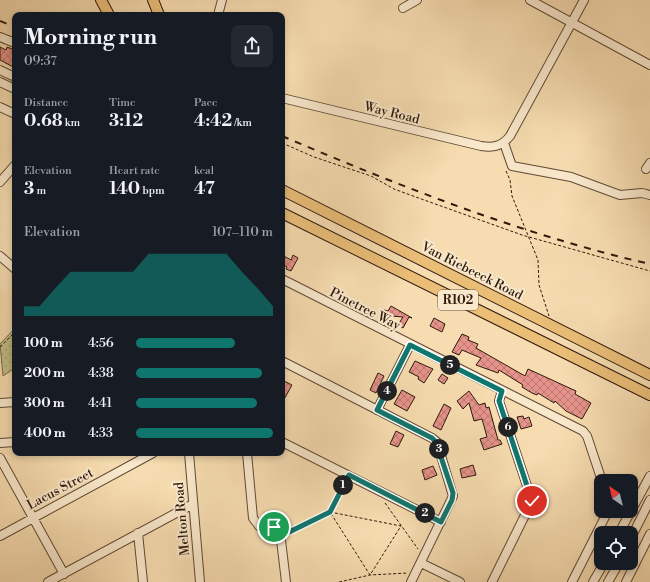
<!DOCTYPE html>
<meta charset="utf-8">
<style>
body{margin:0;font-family:"Libre Bodoni",serif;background:#242831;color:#f1f3f6;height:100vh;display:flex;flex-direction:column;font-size:15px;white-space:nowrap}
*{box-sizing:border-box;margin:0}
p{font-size:13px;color:#9ea1a6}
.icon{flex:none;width:22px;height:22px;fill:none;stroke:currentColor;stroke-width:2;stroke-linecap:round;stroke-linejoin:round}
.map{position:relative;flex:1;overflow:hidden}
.drawer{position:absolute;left:12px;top:12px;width:273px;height:444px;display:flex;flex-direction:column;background:#171b24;border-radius:8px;box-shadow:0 2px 6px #0003}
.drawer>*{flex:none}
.needle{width:26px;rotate:325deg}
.controls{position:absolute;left:594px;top:474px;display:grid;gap:8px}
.controls a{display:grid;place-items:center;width:44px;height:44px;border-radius:8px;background:#171b24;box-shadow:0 2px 6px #0003;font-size:20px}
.pin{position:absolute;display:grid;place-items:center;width:34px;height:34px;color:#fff;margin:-17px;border:2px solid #fff;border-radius:50%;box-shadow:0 1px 4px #0007}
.km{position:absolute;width:20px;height:20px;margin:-10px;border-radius:50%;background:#222;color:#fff;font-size:11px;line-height:20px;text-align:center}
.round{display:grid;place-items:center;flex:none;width:42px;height:42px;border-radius:8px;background:#242831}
.summary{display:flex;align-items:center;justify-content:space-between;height:68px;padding:0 12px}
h1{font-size:22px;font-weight:800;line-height:30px}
.metrics{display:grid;grid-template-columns:repeat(3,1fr);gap:6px;height:68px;padding:4px 12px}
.metrics div{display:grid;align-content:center}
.metrics b{font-size:17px;font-weight:800}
.metrics small{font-size:11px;font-weight:400}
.metrics p{font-size:11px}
.chart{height:112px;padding:8px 12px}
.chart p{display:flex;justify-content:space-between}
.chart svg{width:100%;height:72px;margin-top:4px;fill:#0f766e;opacity:.7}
ul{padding:0 12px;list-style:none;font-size:13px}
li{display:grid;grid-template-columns:64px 48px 1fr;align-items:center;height:30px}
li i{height:10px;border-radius:5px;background:#0f766e}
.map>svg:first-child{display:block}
.park{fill:url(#park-dots);stroke:#786c48}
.building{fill:url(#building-cross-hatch);stroke:#2e1a0b}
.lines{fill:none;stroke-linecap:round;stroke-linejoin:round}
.minor-casing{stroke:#604a34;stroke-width:10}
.major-casing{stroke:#2e1a0b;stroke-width:12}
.path{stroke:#2e1a0b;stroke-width:1;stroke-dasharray:3 2;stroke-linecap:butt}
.minor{stroke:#f9e8cc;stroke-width:8}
.major{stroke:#ebbe78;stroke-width:10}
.rail{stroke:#2e1a0b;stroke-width:2;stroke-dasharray:7 7;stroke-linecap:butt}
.route-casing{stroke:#fff;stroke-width:8}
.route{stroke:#0f766e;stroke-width:5}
.labels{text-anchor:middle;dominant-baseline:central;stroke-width:4;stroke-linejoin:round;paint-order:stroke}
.shield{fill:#f9e8cc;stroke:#6b5845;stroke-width:1}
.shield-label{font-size:12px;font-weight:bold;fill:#2e1a0b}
.street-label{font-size:13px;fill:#2e1a0b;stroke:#f9e8cc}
</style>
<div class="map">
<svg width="650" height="582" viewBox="0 0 650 582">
<defs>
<pattern id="park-dots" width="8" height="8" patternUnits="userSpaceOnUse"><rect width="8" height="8" fill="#c3be86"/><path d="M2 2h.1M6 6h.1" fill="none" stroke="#a8a372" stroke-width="1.8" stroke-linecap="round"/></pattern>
<pattern id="building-cross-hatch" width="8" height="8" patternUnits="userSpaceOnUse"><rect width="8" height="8" fill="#e6938b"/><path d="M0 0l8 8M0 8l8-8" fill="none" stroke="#bb7770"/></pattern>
</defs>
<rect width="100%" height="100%" fill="#f6dcb0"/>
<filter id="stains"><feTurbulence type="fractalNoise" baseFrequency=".005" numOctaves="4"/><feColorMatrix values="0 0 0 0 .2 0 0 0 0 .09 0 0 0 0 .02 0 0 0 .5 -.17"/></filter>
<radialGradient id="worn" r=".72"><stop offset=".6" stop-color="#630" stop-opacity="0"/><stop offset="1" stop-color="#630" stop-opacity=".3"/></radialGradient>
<!-- park -->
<path class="park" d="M15,328V368L3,376L0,344Z"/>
<!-- building -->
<path class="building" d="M0,47L6,50L7,47L15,50V68L0,60Z
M282,255L291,260L293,255L298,258L291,271L286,269L287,267L282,264Z
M391,306L412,318L409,317L403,328L398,325L403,317L391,316L389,320L381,316L384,310L388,311Z
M434,318L445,324L442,332L430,326Z
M462,334L469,337L468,340L478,344L476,348L525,376L528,369L576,391L575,394L591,403L582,419L566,411L555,401L554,403L538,393L537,395L532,393L522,387L523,385L499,370L498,373L476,365L481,358L462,350L459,355L452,352Z
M415,361L433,369L424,383L418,379L419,377L409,372Z
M378,373L384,376L376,393L370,390Z
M442,374L448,378L444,384L438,380Z
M284,381L292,385L282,403V385Z
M402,390L415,397L407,411L394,404Z
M469,391L479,405L485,403L486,408L489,407L498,440H500L502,444L484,450L480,439L487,437L482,419L474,421L469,403L463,409L457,401Z
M444,404L451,408L441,430L433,426Z
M523,416L524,419L529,417L532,426L521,429L517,417Z
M396,431L404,435L398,447L390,444Z
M473,465L476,475L462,478L460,469Z
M433,466L437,475L425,480L422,470Z"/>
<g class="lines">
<defs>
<path id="minor" d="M530,0L650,65
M403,8L417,0
M218,15L222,0
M0,37L15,43
M0,70L15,77
M0,82L15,89
M282,98L481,146C494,148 502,146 510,136L584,0
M0,107L15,114
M504,143L512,166L571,177L620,195L642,193L650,195
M646,169L650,163
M0,182L15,165
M0,256L15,269
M282,279L583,431L587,436L602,481
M282,361L432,438L437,442L453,496L411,582
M0,403L15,402
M377,410L410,345
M282,442L441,522
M0,443L15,442
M189,453L200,582
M247,453L253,518L259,526L274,527L280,532L286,582
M0,458L64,574
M631,511L650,476
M138,533L143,582
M619,533L631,511
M0,536L153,453
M631,538L650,500
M421,563L460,582
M48,582L193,504
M492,582L532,501L499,401L502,391
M572,582L608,511
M593,582L604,563
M608,582L619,563
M626,582L650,534"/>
<path id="major" d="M101,0L109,15
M153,0L159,15
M282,190L650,375
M282,213L650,395"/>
</defs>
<!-- minor casing -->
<use href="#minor" class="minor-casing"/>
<!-- major casing -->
<use href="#major" class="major-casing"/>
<!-- path -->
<path class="path" d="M282,143L314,157L371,176L394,189L413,196L522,235L650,271
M506,171L510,180L512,196L538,260L539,285L549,316
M0,347L15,332
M385,503L418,549
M330,512L401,526L370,575Z
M287,533L330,512L345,482
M339,582L370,575L408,573"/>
<!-- minor -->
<use href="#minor" class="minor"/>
<!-- major -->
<use href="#major" class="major"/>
<!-- rail -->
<path class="rail" d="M0,21L15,27
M282,136C402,187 523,235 650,264"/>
</g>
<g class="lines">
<defs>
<path id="route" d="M274,527L278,530L281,536L330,512L349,475L441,522L452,500L453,493L436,442L432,438L377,410L410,345L502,391L499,401L532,501"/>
</defs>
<!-- route casing -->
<use href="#route" class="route-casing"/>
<!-- route -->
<use href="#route" class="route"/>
</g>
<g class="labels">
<!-- shield labels -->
<rect class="shield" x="438" y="290" width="40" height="20" rx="3"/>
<g class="shield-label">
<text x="458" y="300">R102</text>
</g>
<!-- street labels -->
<g class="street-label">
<text transform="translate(392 113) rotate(14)">Way Road</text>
<text transform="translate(472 271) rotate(27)">Van Riebeeck Road</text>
<text transform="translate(365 309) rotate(27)">Pinetree Way</text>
<text transform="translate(60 489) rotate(-28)">Lacus Street</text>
<text transform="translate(182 519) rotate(-95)">Melton Road</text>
</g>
</g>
<rect width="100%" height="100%" filter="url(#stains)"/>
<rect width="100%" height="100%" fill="url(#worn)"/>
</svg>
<div class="controls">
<a><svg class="needle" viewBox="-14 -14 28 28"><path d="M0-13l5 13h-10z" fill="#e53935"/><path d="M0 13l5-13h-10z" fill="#9ea1a6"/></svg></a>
<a><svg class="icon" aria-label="locate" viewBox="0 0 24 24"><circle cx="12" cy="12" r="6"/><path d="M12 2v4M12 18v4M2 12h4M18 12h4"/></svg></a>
</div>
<div class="pin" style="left:274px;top:527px;background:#1e9e55"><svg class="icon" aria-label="arrive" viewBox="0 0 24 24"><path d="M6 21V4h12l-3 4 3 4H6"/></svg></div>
<div class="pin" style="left:532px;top:501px;background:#d93025"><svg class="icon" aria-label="check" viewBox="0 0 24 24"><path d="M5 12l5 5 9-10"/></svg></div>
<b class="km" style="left:343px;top:485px">1</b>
<b class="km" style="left:425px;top:513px">2</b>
<b class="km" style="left:439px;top:449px">3</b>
<b class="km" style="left:387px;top:391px">4</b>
<b class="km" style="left:450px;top:365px">5</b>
<b class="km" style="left:508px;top:427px">6</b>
<section class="drawer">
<div class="summary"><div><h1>Morning run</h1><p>09:37</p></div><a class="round"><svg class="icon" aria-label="share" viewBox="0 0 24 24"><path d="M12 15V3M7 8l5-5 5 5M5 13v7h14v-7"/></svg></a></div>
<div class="metrics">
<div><p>Distance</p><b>0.68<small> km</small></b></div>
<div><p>Time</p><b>3:12</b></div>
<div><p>Pace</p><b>4:42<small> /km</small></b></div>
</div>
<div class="metrics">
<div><p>Elevation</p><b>3<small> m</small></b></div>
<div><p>Heart rate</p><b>140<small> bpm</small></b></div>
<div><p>kcal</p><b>47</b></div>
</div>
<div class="chart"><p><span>Elevation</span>107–110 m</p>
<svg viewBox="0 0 160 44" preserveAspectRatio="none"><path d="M0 44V38L10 38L20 27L30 17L40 17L50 17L60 17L70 17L80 6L90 6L100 6L110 6L120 6L130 6L140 17L150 27L160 38V44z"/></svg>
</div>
<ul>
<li><b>100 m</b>4:56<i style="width:72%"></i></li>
<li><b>200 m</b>4:38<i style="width:92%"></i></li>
<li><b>300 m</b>4:41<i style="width:88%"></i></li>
<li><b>400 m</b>4:33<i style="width:100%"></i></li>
</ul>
</section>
</div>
